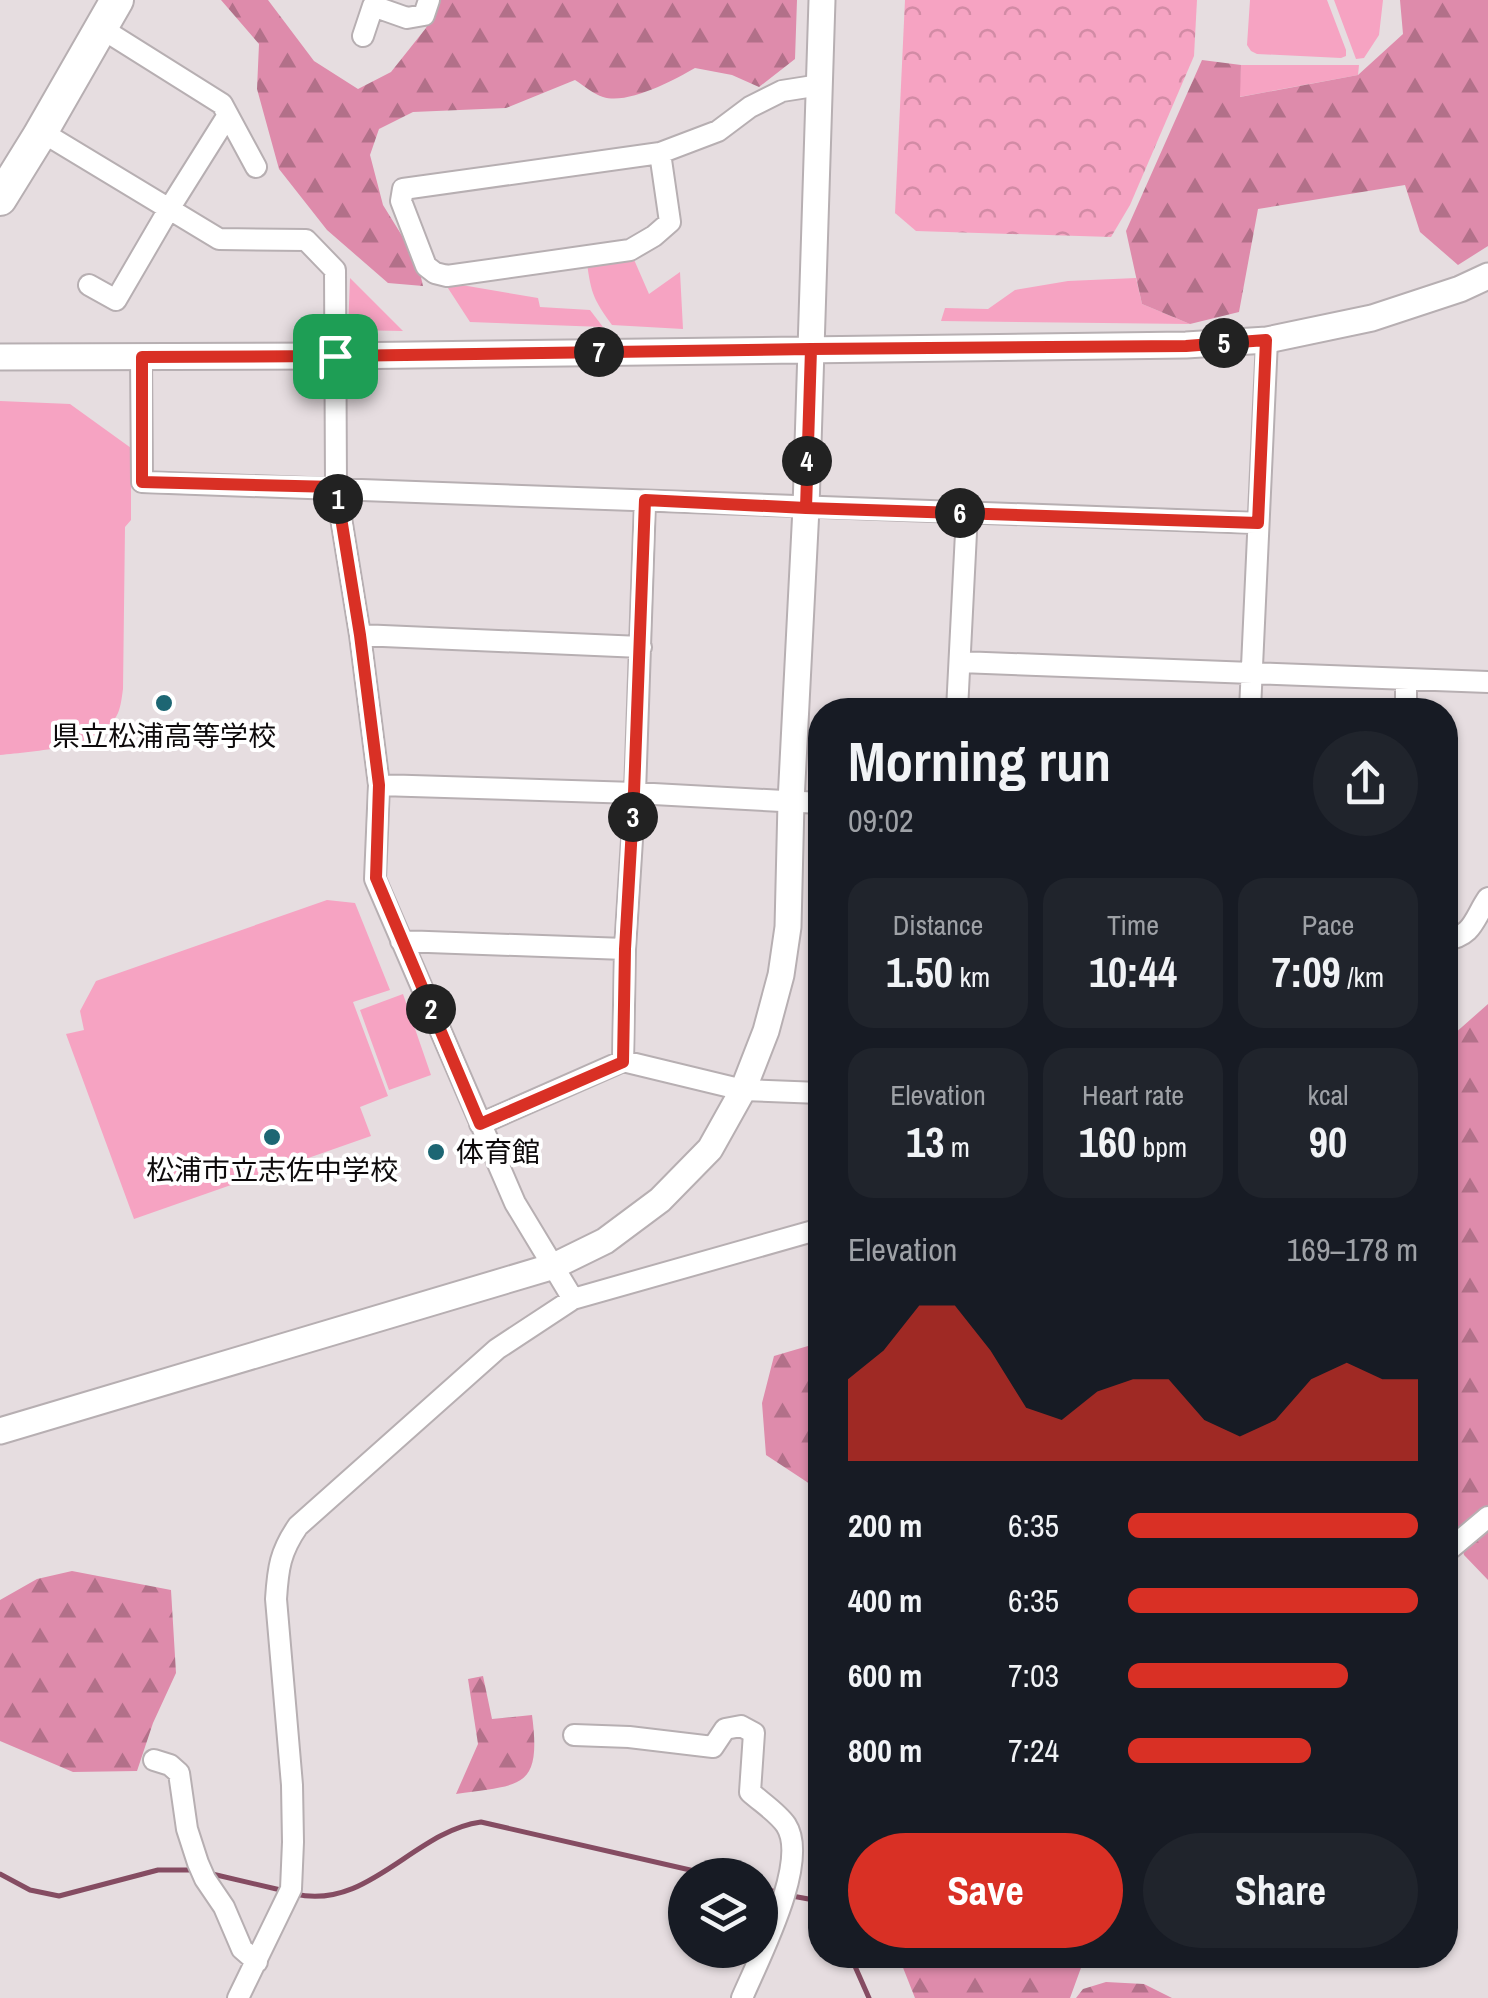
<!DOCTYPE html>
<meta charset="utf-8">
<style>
body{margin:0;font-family:"Archivo Narrow","Noto Sans JP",sans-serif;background:#20242c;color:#f1f3f6;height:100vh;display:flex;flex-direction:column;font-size:38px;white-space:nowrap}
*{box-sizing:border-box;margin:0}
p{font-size:32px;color:#9ea1a6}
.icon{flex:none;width:55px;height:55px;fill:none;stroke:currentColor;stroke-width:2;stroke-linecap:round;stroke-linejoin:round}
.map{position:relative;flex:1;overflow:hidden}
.sheet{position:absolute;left:808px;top:698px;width:650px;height:1270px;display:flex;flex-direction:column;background:#171b24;border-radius:40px;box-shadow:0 2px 8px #0004}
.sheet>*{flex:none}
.controls{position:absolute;left:668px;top:1858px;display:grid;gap:20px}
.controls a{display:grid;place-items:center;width:110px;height:110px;border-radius:50%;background:#171b24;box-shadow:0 2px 8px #0004;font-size:50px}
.pin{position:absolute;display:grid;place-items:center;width:85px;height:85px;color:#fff;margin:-42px;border-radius:20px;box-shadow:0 5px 15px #0006}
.km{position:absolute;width:50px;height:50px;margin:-25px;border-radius:50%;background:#222;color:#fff;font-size:28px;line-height:50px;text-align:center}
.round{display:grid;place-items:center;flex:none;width:105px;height:105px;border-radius:52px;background:#20242c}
.overview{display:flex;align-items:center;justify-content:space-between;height:170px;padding:0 40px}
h1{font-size:55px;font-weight:800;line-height:75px}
.metrics{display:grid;grid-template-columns:repeat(3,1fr);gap:15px;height:170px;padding:10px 40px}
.metrics div{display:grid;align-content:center;border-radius:25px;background:#20242c;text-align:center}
.metrics b{font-size:42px;font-weight:800}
.metrics small{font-size:28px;font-weight:400}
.metrics p{font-size:28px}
.chart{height:280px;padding:20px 40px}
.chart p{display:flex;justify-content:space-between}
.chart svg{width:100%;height:180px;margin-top:10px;fill:#d93025;opacity:.7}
.cta{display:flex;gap:20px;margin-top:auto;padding:20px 40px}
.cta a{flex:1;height:115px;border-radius:60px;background:#d93025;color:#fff;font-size:40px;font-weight:800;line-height:115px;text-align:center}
.cta a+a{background:#20242c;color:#f1f3f6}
ul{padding:0 40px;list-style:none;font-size:32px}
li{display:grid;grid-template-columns:160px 120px 1fr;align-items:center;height:75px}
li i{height:25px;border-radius:12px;background:#d93025}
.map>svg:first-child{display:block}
.green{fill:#f6a3c2}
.forest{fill:url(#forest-firs)}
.park{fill:url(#park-crowns)}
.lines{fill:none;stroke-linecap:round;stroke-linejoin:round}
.stream{stroke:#854c62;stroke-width:5}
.minor-casing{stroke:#b7afb2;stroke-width:24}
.tertiary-casing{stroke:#b7afb2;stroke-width:29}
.trunk-casing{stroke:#b7afb2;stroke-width:36}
.minor{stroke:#fff;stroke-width:20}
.tertiary{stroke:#fff;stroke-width:25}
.trunk{stroke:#fff;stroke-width:32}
.route-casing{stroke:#fff;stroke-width:20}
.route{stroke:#d93025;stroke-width:12}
.poi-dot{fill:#1d6673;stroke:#fff;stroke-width:4}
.labels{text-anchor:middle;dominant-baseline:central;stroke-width:8;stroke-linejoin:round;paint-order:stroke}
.poi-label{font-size:28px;fill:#0d0a0b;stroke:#fff}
</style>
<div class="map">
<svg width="1488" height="1998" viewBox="0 0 1488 1998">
<defs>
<pattern id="forest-firs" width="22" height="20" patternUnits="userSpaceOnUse" patternTransform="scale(2.5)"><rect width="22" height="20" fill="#de8bab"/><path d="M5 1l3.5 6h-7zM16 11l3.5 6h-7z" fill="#b27089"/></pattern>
<pattern id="park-crowns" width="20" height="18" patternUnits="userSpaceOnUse" patternTransform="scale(2.5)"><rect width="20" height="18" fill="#f6a3c2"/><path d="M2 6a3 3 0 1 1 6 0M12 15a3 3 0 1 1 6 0" fill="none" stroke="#d28ba5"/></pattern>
</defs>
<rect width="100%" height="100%" fill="#e6dde0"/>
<!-- green -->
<path class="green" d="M1250,0H1327L1346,50V56L1341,58L1257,54L1251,51L1247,45Z
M1334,0H1383L1379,35L1364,58L1356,59Z
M1241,65H1359L1358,75L1239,97Z
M632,255L649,294L680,272L683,329L612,325C594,300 591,294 587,263Z
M350,278L403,331L348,330Z
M1136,278L1142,304L1190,324L941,321L945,308L988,309L1015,290L1068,281Z
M444,282L538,298L540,307L590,310L603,327L470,322Z
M0,401L70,404L131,448V520L125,527L123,689C122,696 121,706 118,713C102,749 34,751 0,755Z
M327,900L355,903L390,990L353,1002L388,1096L360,1107L371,1136L134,1219L66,1034L84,1030L80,1011L96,981Z
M403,994L431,1075L389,1090L360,1010Z"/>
<!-- forest -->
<path class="forest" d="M221,0H268L314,61L358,89L391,72L426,28L436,0H797L795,59L759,87L732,75L695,68C674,80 628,105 603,97C594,94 584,86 575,80L506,108L413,112L379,129L370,155L383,205L417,260L423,286L388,283L327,230L279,169L257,89L259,44Z
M1400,0H1488V246L1458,265L1420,232L1405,185L1258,209L1239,312L1190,324L1142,304L1126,231L1202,60L1241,65L1240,97L1358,75L1403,34Z
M1488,1004V1580L1464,1555L1445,1487V1042Z
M808,1346L820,1377V1500L810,1484L766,1455L762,1403L774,1356Z
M72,1571L171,1590L176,1673L153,1723L137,1771L73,1772L0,1741V1600L37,1579Z
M483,1676L492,1719L532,1715C542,1791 520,1784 456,1794L478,1744L468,1679Z
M898,1955H1078L1082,1965L1070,1998H915Z
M1106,1982L1144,1984L1172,1998H1076L1083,1989Z"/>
<!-- park -->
<path class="park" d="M905,0H1197L1194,56L1130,205L1111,237L916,231L895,213Z"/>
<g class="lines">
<!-- stream -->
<path class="stream" d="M208,1873L285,1891
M0,1874L30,1890L59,1896L158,1870H192
M760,1888L781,1893
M295,1894C368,1911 414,1831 481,1822L712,1875
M792,1896L814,1900L820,1907
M850,1955L869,1998"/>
<defs>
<path id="minor" d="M101,28L222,104L256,167
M363,36L373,6L407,18L424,15L429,0
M42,132L219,239L306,240L335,270L336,487L360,635L379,785L375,879L515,1203L573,1299
M660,153L670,222L654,236L630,250L447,276L435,273L426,266L401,201L403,189L660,153L718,131L750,107L782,91L820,85
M89,285L116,300L169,209L228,115
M141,357L142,482L1258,523
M360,635L641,647
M960,662L1488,682
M957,710L967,513
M1250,710L1267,340
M1406,710V679
M379,785L635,793L820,803
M1445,940C1474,936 1474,918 1488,898
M401,941L625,949
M623,1061L625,949L635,793L645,501
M480,1124L623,1061L743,1090L820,1093
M1445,1553L1488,1517
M574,1735L629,1737L713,1747L725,1729L741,1726L754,1733L750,1792C761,1802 778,1813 786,1825C810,1862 758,1960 742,1998
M154,1760L170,1765L179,1773L187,1829L198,1863L205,1879L224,1907L242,1949L257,1962
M238,1998L291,1889L293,1842L292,1785L276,1599C278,1568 280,1552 298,1526L497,1349L573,1299L820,1229"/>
<path id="tertiary" d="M0,357L335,356L1186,345L1267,340L1372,318L1460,289L1488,276
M0,1431L554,1266L605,1241L660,1200L710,1149L743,1090L766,1031L781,975L788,927L791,802L806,508L822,0"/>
<path id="trunk" d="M0,199L39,136L117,0"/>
</defs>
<!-- minor casing -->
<use href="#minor" class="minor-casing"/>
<!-- tertiary casing -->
<use href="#tertiary" class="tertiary-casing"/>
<!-- trunk casing -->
<use href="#trunk" class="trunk-casing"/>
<!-- minor -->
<use href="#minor" class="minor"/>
<!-- tertiary -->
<use href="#tertiary" class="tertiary"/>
<!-- trunk -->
<use href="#trunk" class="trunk"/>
</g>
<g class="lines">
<defs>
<path id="route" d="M335,356L142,357V482L336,487L360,635L379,785L376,878L480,1124L623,1062L625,949L634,793L645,500L806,508L811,349L1186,346L1266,340L1258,523L806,508L811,349L335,356"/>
</defs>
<!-- route casing -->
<use href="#route" class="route-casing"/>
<!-- route -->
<use href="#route" class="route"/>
</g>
<!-- markers -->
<g class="poi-dot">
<circle cx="164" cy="703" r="10"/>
<circle cx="272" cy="1137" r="10"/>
<circle cx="436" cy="1152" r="10"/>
</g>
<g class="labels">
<!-- poi labels -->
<g class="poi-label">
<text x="164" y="736">県立松浦高等学校</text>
<text x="456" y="1152" text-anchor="start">体育館</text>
<text x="272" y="1170">松浦市立志佐中学校</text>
</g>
</g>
</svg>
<div class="controls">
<a><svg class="icon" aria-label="layers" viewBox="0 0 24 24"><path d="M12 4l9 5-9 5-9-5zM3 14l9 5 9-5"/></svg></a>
</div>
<div class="pin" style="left:335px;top:356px;background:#1e9e55"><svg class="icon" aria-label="arrive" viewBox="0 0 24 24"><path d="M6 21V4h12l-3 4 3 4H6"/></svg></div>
<b class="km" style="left:338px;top:499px">1</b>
<b class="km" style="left:431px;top:1009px">2</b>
<b class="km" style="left:633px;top:817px">3</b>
<b class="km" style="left:807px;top:461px">4</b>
<b class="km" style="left:1224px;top:343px">5</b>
<b class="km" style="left:960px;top:513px">6</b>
<b class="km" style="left:599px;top:352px">7</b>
<section class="sheet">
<div class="overview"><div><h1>Morning run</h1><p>09:02</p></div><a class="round"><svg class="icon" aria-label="share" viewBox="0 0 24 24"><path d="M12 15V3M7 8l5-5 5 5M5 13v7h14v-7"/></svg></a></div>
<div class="metrics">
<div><p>Distance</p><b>1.50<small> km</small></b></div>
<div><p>Time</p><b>10:44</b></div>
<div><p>Pace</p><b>7:09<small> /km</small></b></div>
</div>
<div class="metrics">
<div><p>Elevation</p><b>13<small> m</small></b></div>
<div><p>Heart rate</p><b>160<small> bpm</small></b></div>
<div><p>kcal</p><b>90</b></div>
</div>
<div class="chart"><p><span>Elevation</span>169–178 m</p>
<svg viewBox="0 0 160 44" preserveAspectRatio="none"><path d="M0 44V24L10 17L20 6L30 6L40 17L50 31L60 34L70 27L80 24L90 24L100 34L110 38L120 34L130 24L140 20L150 24L160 24V44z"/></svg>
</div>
<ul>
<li><b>200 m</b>6:35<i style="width:100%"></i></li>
<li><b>400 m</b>6:35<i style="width:100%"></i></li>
<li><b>600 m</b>7:03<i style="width:76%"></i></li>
<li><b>800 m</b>7:24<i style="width:63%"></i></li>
</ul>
<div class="cta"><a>Save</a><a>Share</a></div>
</section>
</div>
